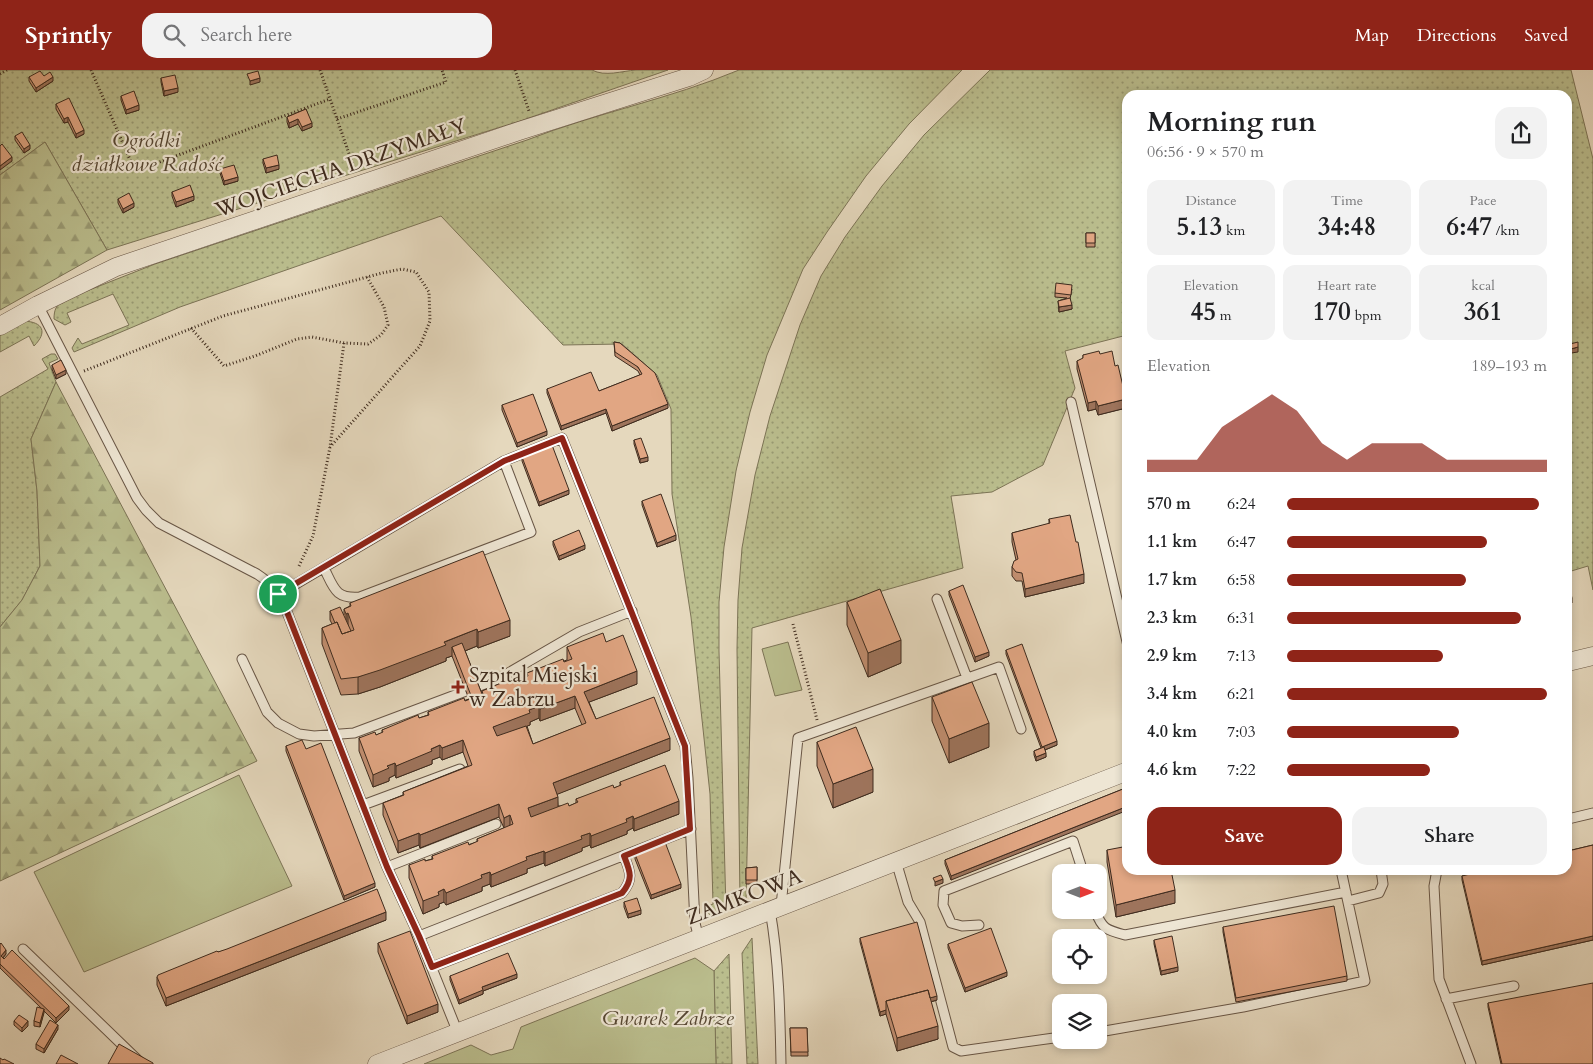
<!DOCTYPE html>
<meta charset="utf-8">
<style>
body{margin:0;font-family:Cardo,serif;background:#f2f2f2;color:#202124;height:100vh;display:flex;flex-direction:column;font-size:19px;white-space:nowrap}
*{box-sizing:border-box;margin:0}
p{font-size:16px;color:#757577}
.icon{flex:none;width:28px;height:28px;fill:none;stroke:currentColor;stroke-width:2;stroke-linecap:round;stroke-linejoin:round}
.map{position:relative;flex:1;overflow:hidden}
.drawer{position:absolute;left:1122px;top:20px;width:450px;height:785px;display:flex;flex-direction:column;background:#fff;border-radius:15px;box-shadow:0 2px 8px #0003}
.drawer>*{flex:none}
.needle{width:32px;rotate:90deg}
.controls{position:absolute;left:1052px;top:794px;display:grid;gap:10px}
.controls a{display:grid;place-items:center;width:55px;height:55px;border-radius:10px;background:#fff;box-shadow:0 2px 8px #0003;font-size:25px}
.pin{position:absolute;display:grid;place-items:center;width:42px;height:42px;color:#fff;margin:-21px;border:2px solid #fff;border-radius:50%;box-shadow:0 1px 5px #0007}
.round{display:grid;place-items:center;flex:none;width:52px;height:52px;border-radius:15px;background:#f2f2f2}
.head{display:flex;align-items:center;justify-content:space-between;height:85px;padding:0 25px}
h1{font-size:28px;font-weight:700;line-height:38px}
.stats{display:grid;grid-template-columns:repeat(3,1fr);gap:8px;height:85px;padding:5px 25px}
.stats div{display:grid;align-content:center;border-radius:12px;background:#f2f2f2;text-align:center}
.stats b{font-size:25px;font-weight:700}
.stats small{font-size:14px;font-weight:400}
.stats p{font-size:14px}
.chart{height:140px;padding:10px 25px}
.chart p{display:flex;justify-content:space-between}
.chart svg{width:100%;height:90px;margin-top:5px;fill:#8f2418;opacity:.7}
.action{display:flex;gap:10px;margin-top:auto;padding:10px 25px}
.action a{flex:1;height:58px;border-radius:15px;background:#8f2418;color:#fff;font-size:20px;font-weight:700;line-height:58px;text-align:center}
.action a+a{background:#f2f2f2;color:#202124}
ul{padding:0 25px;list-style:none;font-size:16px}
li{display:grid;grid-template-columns:80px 60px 1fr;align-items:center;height:38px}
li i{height:12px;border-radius:6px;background:#8f2418}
header{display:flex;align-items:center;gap:30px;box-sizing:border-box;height:70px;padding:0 25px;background:#8f2418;color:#fff}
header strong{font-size:24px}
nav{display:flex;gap:28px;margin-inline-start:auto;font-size:18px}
.search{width:350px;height:45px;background:#f2f2f2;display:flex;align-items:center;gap:12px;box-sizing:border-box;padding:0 18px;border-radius:15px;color:#757577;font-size:19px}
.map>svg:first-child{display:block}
.grass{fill:url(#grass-dots);stroke:#7c7456}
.forest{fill:url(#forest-firs);stroke:#7c7456}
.park{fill:#babd8d;stroke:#7c7456}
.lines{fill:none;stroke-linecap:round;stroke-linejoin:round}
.service-casing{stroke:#685646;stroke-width:11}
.minor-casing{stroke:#685646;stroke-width:19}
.path{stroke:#3e2b1e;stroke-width:3;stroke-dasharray:1 2.5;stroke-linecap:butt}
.service{stroke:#eee6d4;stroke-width:9}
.minor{stroke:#eee6d4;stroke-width:18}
.wall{fill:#c28f71;stroke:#3e2b1e;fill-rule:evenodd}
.shaded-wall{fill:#9e745c;stroke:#3e2b1e}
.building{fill:#e1a683;stroke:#3e2b1e;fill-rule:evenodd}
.route-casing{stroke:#fff;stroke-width:10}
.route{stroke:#8f2418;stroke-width:6}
.poi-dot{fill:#8f2418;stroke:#eee6d4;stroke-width:2}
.labels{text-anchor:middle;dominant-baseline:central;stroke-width:4.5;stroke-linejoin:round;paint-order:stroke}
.park-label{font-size:21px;font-style:italic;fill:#574834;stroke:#eee6d4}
.street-label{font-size:21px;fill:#3e2b1e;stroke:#eee6d4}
.poi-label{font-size:21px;fill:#3e2b1e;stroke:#eee6d4;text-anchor:start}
</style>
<header>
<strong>Sprintly</strong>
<div class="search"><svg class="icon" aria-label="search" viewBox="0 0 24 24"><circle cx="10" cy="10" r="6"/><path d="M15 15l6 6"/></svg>Search here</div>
<nav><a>Map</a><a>Directions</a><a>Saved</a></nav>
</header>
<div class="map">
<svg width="1593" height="994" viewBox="0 0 1593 994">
<defs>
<pattern id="grass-dots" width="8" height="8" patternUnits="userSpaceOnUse" patternTransform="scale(1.25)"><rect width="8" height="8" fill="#babd8d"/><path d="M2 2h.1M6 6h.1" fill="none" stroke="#999a73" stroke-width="1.8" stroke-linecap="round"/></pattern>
<pattern id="forest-firs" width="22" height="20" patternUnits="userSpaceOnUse" patternTransform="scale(1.25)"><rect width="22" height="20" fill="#babd8d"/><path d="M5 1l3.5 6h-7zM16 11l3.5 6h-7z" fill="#999a73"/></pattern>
</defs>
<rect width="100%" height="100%" fill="#e5d8bd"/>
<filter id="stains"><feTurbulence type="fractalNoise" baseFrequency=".004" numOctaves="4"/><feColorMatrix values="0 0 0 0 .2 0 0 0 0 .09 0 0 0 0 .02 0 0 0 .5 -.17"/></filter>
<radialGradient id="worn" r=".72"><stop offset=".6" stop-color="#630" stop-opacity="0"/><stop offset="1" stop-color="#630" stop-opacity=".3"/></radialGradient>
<!-- grass -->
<path class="grass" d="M0,0H592C605,7 622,1 636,0C646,0 657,0 668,0L520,51L107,180L45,72L0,105Z
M739,0H962L909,54L866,106L827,162L803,199L767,285L750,342L736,401L724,477L719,532V581L726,840L712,847L704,838L713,834L710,724L691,547L672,424L671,339L657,305L622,274L563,275L441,146L180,237L74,282L72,278L78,268L82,274L129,255L113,224L67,243L71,252L65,255L54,249C54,240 56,235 64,230L155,194L527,70C596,43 670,29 739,0Z
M990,0H1571L1593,89V520L1588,496L1568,502V25H1128L1127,265L1065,281L1075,318L1043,395L992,422L951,426L963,498L752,558L746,832L740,834L737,579L738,530L742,478L755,405L770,346L800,255L821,206L845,167L882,116L924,65Z
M24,251C43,252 48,262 34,276L29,266L0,282V265Z
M51,284H55L58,289L49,293L56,312L31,369L37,421L40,496L22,530L0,557V327L48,299L42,289Z
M752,868L758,994H747L742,883Z
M729,884L732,994H716L714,901Z"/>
<!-- forest -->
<path class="forest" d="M45,72L107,180L0,240V105Z
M56,312L257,691L0,811V557L22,530L40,496L37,421L31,369Z"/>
<!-- park -->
<path class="park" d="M788,572L802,620L775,626L762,579Z
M239,705L292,816L84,902L34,802Z
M695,888L714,901L716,994H424L471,975L491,985L513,979L521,957Z"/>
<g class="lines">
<defs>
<path id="service" d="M38,235L137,428L146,440L159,453L257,504C274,515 279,525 287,542L387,797L419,866L458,963
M1071,332L1128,576
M324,498C334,518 335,529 360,527L531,462L504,391
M279,524L504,391L562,368L685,676L688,708L695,853L699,869
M937,529L967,608
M242,589L267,642L278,653L299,664L314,666L354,663L498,609L579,562L632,541
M363,735L460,699
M1568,749L1593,743
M896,791L908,832L920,852L953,977L961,981L1061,967
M387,797L496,754
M1437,800L1434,816L1439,909L1471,994
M1348,831L1379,823L1383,814L1381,800
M781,836L798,668L999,597L1021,659
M770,840C779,891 780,943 781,994
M1095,840C1102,859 1106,860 1125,865L1346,822
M979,855L962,856L951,853L943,835L944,821L1073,771L1083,802
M419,866L691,759
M23,879L142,994
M432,897L622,823C634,809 630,801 624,786
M1446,929L1514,916
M1099,962L1243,937L1365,911L1341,800"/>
<path id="minor" d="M0,256L38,235L116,197L519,61L689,7L704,0
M1568,592L1593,586
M377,994L1128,701"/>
</defs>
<!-- service casing -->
<use href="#service" class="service-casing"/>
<!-- minor casing -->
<use href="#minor" class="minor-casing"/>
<!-- path -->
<path class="path" d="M91,0L135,101L330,29
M320,0L355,101
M515,0L529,41
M0,4L7,0
M337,49L446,12L442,0
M191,258L224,296L255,286L297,269L312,267L344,273L368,274L381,265L388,255L384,237L367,207
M84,301L223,246L382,203L402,199L416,202L429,222L430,251L420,276L330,377
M299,496L313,466L330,377L344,273
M793,554L817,650"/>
<!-- service -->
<use href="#service" class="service"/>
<!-- minor -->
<use href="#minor" class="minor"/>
</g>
<!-- wall -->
<path class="wall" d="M44,6L53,11L36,22L29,11V7Z
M161,8L178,22L164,26L161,12Z
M121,26L139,40L126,44L121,30Z
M56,34L84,64L76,68L68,52L64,53L56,39Z
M306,39L312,57L302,61L298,54L289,58L287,52V47Z
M15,66L30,79L24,83L15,70Z
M263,89L279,99L266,103L263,93Z
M220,99L238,111L224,115L220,103Z
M172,122L194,130L176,137L172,126Z
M118,129L134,137L123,143L118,133Z
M1086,163H1095V177H1086Z
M1072,219L1070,229L1072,239L1059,242L1058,231L1067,228L1055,227V223Z
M614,272L620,273L668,338L612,361L606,343L561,360L547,323V319L599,321L640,305L638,301L615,286Z
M1100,284L1126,338L1098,345L1096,339L1088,341L1077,299V291L1083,289V285Z
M52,295L66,304L56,309L52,299Z
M502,335L547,365L517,377L502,340Z
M634,370L648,391L640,393L634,374Z
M522,387L569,424L539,436L522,391Z
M642,431L676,470L657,477L642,435Z
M1049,449L1084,513L1025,527L1022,511H1016L1012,506V497L1016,490L1012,472V463L1049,454Z
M553,471L585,479L559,490L553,475Z
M949,521L989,586L975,592L949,525Z
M847,532L901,593L868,607L847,555Z
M350,533L510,566L478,578L477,576L465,581L482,624V621L519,609L527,606V603L567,590V577L606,572L637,614L589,632L596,649L670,680L557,724L558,736H569L576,733V729L620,716V712L679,744L634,761L633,758L627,761V764L591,778L590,775L582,778V781L545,796L544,793L527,799V803L491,817L490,814L482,817V821L446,835L444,832L439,834V837L423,844L409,808V795L425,791L432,789V786L477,772V769L504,758L499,747L420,778L419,775L398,783L383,745V733L403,725V722L468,696L463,682L442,690L440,687L432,690V694L396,708L395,705L389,708V711L373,717L359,681V668L376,665L382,663V660L419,648L428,645V642L469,629L452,586L446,588V591L380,617L358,624L341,625L322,574V558L332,554L330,550V541L344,545V539L350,536ZM575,638L582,655L533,674L527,656L530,655V652L539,648L540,651Z
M1006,580L1057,675L1045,680L1046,687L1036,691L1034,685V681L1041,678L1006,584Z
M932,627L989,677L949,693L932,651Z
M817,672L873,722L833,738L817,696Z
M286,676L306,679L375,817L344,830L286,681Z
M1128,717L951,810L945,794V790Z
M1593,775V870L1482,895L1462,810V806Z
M1107,780L1175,833L1116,847L1107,792Z
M635,784L681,818L651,829L635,789Z
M757,797V814H746V798Z
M624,832L641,844L628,848L624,837Z
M386,850L166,936L157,915V907L218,882Z
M1223,857L1347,906V911L1236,932L1223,862Z
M860,868L937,930L931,932L938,969L897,981L886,944L880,946L860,872Z
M1154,870L1178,901L1161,905L1154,874Z
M378,873L438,942L407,954L378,882Z
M0,874L6,884L3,888L69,940L56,953L44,941L40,957L34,956V951L41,938L0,898Z
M948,874L1007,906L965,922L948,878Z
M450,906L517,908L483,921V924L459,934L450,910Z
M1488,933L1593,994H1501L1488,937Z
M14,951L28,956L22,962L14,955Z
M790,958H807L808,986H791Z
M58,959L44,983L36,979V974Z"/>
<!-- shaded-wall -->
<path class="shaded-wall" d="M53,7V11L36,22V18Z
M260,8V12L250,15V11Z
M178,18V22L164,26V21Z
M139,35V40L126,44V40Z
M68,47V52L64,53V49Z
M298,49V54L289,58V53Z
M312,53V57L302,61V57Z
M84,60V64L76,68V64Z
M30,75V79L24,83V79Z
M12,87V91L0,100V96Z
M279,95V99L266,103V98Z
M238,107V111L224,115V111Z
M194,126V130L176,137V132Z
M134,133V137L123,143V139Z
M1072,235V239L1059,242V237Z
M1578,277V282L1571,283V279Z
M66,300V304L56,309V305Z
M1126,329V338L1098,345V336Z
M1096,331V339L1088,341V333Z
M668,334V338L612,361V356Z
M606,339V343L561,360V356Z
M547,361V365L517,377V373Z
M648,387V391L640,393V389Z
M569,420V424L539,436V432Z
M676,465V470L657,477V473Z
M585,475V479L559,490V486Z
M1084,504V513L1025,527V519Z
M1572,528V533L1568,534V530Z
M348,543V559L346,560V544Z
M510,550V566L478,578V562Z
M477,559V576L455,585L452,577V586L446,588V591L380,617L358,624V607Z
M901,570V593L868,607V583Z
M989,582V586L975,592V587Z
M637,601V614L584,634V622Z
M575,626V638L540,651V639Z
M539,636V648L530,652V655L493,669V657L529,640Z
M989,653V677L949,693V669Z
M670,668V680L553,726V713Z
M463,670V682L442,690V678Z
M1057,671V675L1042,681V677Z
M440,675V687L432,690V694L396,708V696Z
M1046,683V687L1036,691V687Z
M395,693V705L389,708V711L373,717V705L387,696Z
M873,699V722L833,738V714Z
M558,727V739L528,751V738Z
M679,731V744L634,761V749Z
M499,734V747L420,778V765Z
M1128,736V740L951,810V806Z
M510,745V758L504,760V748Z
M633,746V758L627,761V764L591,778V766Z
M419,763V775L398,783V771Z
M590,763V775L582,778V781L545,796V783L581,766Z
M544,781V793L527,799V803L491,817V805L526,787Z
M490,802V814L482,817V821L446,835V823L481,805Z
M943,809V813L935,816V812Z
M375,813V817L344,830V826Z
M681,814V818L651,829V825Z
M444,819V832L439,834V837L423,844V831L438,822Z
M1175,820V833L1116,847V835Z
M641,840V844L628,848V844Z
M386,842V850L166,936V928Z
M1593,866V870L1482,895V891Z
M6,880V884L1,890V886Z
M1178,897V901L1161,905V901Z
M1007,902V906L965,922V918Z
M517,904V908L483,921V924L459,934V930L482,917Z
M937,926V930L890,943L889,939Z
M438,934V942L407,954V946Z
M69,936V940L56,953V948Z
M44,939V943L40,957V953Z
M886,940V944L880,946V942Z
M28,951V956L22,962V958Z
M58,955V959L44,983V979Z
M938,956V969L897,981V968Z"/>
<!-- building -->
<path class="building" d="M40,1L44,6L50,2L53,7L36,18L29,7Z
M258,1L260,8L250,11L247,4Z
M175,5L178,18L164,21L161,8Z
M134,21L139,35L126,40L121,26Z
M69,28L84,60L76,64L68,47L64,49L56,34Z
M306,39L312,53L302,57L298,49L289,53L287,47Z
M22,62L30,75L24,79L15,66Z
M2,74L12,87L0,96V76Z
M277,85L279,95L266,98L263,89Z
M234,95L238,107L224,111L220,99Z
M190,115L194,126L176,132L172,122Z
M129,123L134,133L123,139L118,129Z
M1086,163H1095V173H1086Z
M1056,213L1072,215L1071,225L1055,223Z
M1070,228L1072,235L1059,237L1058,231Z
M614,272L620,273L655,303L668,334L612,356L606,339L561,356L547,319L591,302L599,321L642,304L638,297L615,282Z
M1578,272V277L1571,279L1570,274Z
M1099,281L1100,284L1112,281L1115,296L1118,295L1126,329L1098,336L1096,331L1088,333L1077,291L1083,288V285Z
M61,290L66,300L56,305L52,295Z
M533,324L547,361L517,373L502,335Z
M641,368L648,387L640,389L634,370Z
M552,375L569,420L539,432L522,387Z
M661,424L676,465L657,473L642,431Z
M1070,445L1076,472H1078L1084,504L1025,519L1022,503L1016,502L1012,497L1014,491L1018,489L1012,463L1050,453L1049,449Z
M579,460L585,475L559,486L553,471Z
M483,481L510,550L478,562L477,559L444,572L446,575L380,600L358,607L341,609L322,558L337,552L342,564L354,560L348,543L346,544L344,539L351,536L350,533Z
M1568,512L1572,528L1568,530Z
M963,515L989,582L975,587L949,521Z
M880,519L901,570L868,583L847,532Z
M340,537L351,561L342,564L337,552L335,553L330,541Z
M603,563L606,572L623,565L637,601L584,622L596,649L654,627L670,668L553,713L558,727L528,738L531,747L568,733L569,736L578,732L576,729L613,715L614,718L621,715L620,712L665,695L679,731L634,749L633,746L626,749L627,752L591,766L590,763L581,766L582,769L545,783L544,781L526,787L527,790L491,805L490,802L481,805L482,808L446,823L444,819L438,822L439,825L423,831L409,795L425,789V791L433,789L432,786L468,772L469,775L478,771L477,769L513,754L510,745L504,748L499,734L420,765L419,763L398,771L383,733L404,725L403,722L472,695L463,670L442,678L440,675L431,679L432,681L396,696L395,693L387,696L389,698L373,705L359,668L375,662L376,665L383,662L382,660L418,645L419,648L429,645L428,642L464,628L465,631L483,624L482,621L518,606L519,609L528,606L527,603L563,589L564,592L572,589L567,577ZM575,626L586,653L533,674L526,656L497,666L493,657L530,643L529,640L539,636L540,639Z
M462,573L482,624L472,628L452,577Z
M1022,574L1057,671L1042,677L1006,580Z
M972,612L989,653L949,669L932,627Z
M856,657L873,699L833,714L817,672Z
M302,670L306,679L321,673L375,813L344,826L286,676Z
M1044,677L1046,683L1036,687L1034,681Z
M1128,717V736L951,806L945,790Z
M665,772L681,814L651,825L635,784Z
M1593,775V866L1482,891L1462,806L1486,800H1568V781Z
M1128,776V800H1171L1175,820L1116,835L1107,780Z
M757,797V810H746V798Z
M941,805L943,809L935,812L933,808Z
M377,819L386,842L166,928L157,907L158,905L217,881L218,882L227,879Z
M637,828L641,840L628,844L624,832Z
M1334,836L1347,906L1236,928L1223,857Z
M917,852L937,926L930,928L928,920L886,931V940L880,942L860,868Z
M991,858L1007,902L965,918L948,874Z
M410,861L438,934L407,946L378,873Z
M1172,866L1178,897L1161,901L1154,870Z
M1,873L6,880L1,886L4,889L12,880L69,936L56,948L0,894V874Z
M508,883L517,904L482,917L483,920L459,930L450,906Z
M1593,913V994H1502L1488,933Z
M928,920L938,956L897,968L886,931Z
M37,937L44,939L40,953L34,951Z
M19,945L28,951L22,958L14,951Z
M50,950L58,955L44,979L36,974Z
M790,958H807L808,982H791Z
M119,974L153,993V994H108Z
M61,985L78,994H56Z
M0,988L3,990L4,989L14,994H0Z"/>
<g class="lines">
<defs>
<path id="route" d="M562,368L685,676L690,759L624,786C630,801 634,809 622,823L432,897L419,866L387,797L287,542L278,524L504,391Z"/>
</defs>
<!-- route casing -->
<use href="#route" class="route-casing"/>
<!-- route -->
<use href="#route" class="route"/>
</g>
<!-- markers -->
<path class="poi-dot" d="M455.5 609.5h5v5h5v5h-5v5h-5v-5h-5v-5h5z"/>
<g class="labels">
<!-- park labels -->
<g class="park-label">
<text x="146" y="70">Ogródki<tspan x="146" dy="24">działkowe Radość</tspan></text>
<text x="668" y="948">Gwarek Zabrze</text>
</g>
<!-- street labels -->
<g class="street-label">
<text transform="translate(341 98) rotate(-19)">WOJCIECHA DRZYMAŁY</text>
<text transform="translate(744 827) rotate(-21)">ZAMKOWA</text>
</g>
<!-- poi labels -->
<g class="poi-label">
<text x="469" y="605">Szpital Miejski<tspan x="469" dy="24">w Zabrzu</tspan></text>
</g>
</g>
<rect width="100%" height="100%" filter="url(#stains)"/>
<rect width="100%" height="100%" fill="url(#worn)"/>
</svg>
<div class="controls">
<a><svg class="needle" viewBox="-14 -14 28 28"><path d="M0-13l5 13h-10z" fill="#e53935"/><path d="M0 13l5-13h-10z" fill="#757577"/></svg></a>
<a><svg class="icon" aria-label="locate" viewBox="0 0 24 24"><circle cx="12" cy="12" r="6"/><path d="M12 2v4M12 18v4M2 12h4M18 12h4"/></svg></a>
<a><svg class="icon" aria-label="layers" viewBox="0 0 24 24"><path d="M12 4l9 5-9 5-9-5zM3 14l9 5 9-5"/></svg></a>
</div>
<div class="pin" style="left:278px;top:524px;background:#1e9e55"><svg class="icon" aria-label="arrive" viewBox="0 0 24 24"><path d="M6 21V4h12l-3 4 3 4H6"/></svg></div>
<section class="drawer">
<div class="head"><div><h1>Morning run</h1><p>06:56 · 9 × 570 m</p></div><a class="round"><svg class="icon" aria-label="share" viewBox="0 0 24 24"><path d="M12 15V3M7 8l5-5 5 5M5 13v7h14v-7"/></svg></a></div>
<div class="stats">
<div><p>Distance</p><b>5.13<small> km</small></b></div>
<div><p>Time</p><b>34:48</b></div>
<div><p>Pace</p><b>6:47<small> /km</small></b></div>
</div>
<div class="stats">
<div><p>Elevation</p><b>45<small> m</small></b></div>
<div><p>Heart rate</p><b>170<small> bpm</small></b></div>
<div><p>kcal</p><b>361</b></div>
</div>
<div class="chart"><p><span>Elevation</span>189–193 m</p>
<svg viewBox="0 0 160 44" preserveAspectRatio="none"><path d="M0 44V38L10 38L20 38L30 22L40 14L50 6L60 14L70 30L80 38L90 30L100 30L110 30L120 38L130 38L140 38L150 38L160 38V44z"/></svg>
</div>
<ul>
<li><b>570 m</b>6:24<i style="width:97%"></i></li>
<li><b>1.1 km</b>6:47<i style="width:77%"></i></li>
<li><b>1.7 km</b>6:58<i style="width:69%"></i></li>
<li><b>2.3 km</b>6:31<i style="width:90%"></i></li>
<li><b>2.9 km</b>7:13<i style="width:60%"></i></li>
<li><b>3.4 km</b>6:21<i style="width:100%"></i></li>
<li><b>4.0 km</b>7:03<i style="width:66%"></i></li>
<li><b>4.6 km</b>7:22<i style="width:55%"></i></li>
</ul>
<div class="action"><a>Save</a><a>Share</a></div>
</section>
</div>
